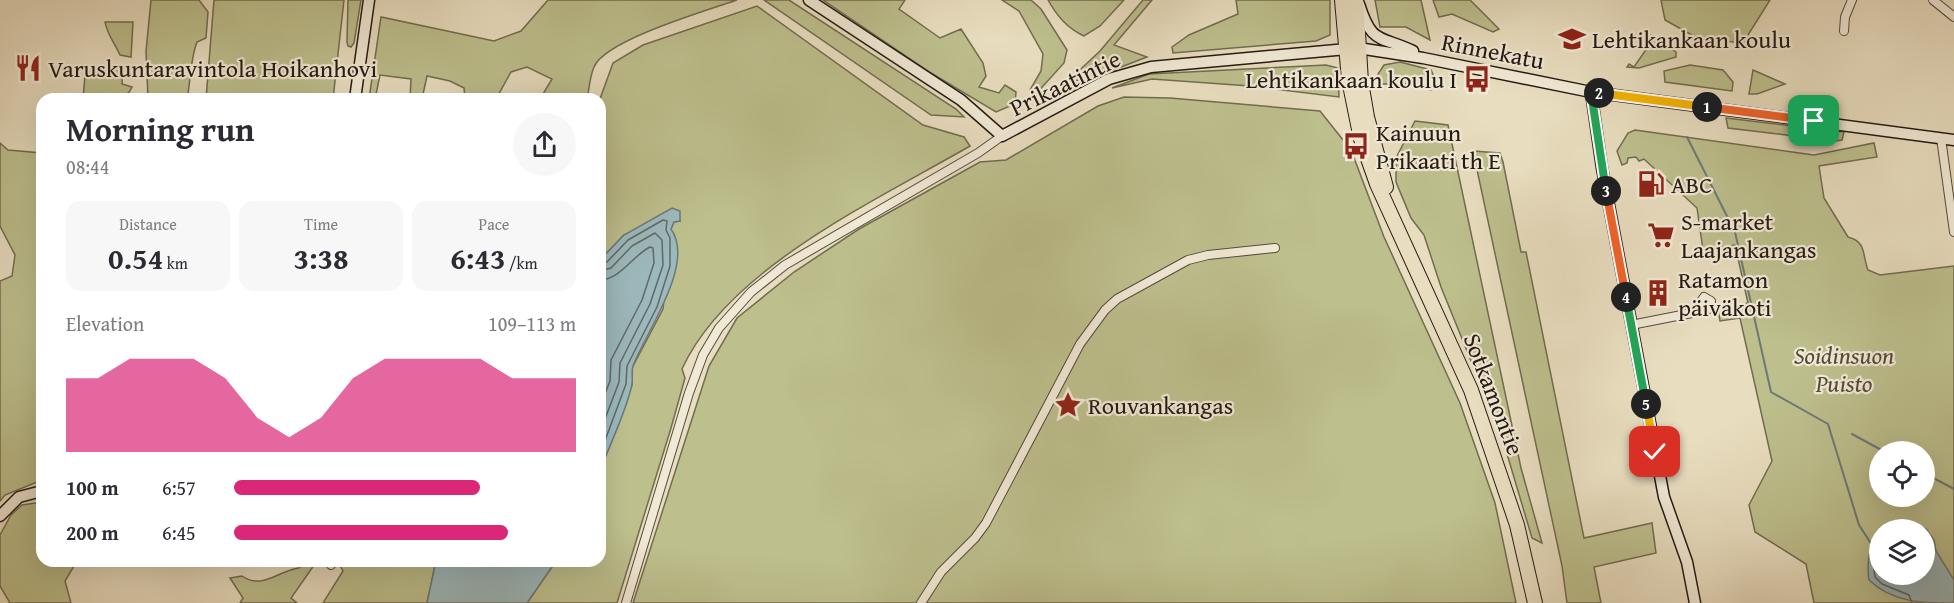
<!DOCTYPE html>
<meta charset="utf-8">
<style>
body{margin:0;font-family:"Gentium Book Plus",serif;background:#f7f7f7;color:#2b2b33;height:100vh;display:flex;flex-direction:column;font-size:22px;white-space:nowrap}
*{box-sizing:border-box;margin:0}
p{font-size:20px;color:#7c7c81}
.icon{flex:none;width:33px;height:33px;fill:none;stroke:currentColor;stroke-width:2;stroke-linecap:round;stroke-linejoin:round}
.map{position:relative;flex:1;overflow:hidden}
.drawer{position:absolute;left:36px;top:93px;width:570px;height:474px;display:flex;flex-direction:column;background:#fff;border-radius:18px;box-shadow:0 6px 24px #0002}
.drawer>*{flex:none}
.controls{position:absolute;left:1869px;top:441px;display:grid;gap:12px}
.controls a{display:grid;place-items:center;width:66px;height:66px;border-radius:50%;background:#fff;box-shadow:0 6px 24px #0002;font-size:30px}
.pin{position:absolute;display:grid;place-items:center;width:51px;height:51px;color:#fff;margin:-26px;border-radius:12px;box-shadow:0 3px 9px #0006}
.km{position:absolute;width:30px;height:30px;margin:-15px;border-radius:50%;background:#222;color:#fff;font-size:16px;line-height:30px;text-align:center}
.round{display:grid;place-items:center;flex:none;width:63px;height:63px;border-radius:32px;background:#f7f7f7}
.summary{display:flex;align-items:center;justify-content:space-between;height:102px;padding:0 30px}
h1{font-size:33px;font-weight:700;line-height:45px}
.metrics{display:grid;grid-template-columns:repeat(3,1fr);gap:9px;height:102px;padding:6px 30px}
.metrics div{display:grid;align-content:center;border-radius:15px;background:#f7f7f7;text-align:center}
.metrics b{font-size:30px;font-weight:700}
.metrics small{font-size:16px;font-weight:400}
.metrics p{font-size:16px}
.chart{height:168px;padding:12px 30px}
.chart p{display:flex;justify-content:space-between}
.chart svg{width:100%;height:108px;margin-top:6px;fill:#db2777;opacity:.7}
ul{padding:0 30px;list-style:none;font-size:20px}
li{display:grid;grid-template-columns:96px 72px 1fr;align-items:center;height:45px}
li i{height:15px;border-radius:8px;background:#db2777}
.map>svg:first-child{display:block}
.green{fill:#bdbf8d;stroke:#716c50;stroke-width:1.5;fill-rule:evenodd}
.water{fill:#9cb9bd;stroke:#6c7979;stroke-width:1.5}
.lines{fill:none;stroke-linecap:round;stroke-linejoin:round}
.shore{stroke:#606968;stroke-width:1.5}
.stream{stroke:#6c7979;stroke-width:2}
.street-casing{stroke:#564a3f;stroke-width:10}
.secondary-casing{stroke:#251914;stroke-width:13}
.highway-casing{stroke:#251914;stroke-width:16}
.street{stroke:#f0e9d5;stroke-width:8}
.secondary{stroke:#f0e9d5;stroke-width:10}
.highway{stroke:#e8ddbf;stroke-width:14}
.split-1-casing{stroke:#fff;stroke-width:12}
.split-2-casing{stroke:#fff;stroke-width:12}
.split-3-casing{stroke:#fff;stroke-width:12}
.split-4-casing{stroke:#fff;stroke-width:12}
.split-5-casing{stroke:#fff;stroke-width:12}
.split-6-casing{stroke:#fff;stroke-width:12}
.split-1{stroke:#f0652b;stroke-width:8}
.split-2{stroke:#f5b400;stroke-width:8}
.split-3{stroke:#22a559;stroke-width:8}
.split-4{stroke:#f0652b;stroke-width:8}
.split-5{stroke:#22a559;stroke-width:8}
.split-6{stroke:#f5b400;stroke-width:8}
.labels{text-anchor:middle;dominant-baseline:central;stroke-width:4.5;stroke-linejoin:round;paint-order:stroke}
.poi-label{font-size:24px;fill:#251914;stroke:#f0e9d5;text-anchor:start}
.street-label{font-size:24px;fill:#251914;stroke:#f0e9d5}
.park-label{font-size:24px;font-style:italic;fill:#534b38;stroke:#f0e9d5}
</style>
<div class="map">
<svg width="1954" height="603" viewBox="0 0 1954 603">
<rect width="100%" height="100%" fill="#e8ddbf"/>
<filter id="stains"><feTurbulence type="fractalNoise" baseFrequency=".00333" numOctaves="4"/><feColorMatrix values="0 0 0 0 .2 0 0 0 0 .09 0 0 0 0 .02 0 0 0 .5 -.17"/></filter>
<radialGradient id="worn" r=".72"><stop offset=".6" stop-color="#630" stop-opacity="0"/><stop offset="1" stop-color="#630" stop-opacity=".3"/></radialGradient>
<!-- green -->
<path class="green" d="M151,0H199L208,12L206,38L197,42C190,60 191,80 187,99H148L146,51Z
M214,0H344L333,99H206Z
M348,0H361L354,43L351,47L348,46L347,42Z
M548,0H737C708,10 605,40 594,67C590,76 589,89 587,99H540L552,79L527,67L511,72L496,99H465L464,88L450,81L427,76L422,99H410L411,79L380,75L375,99H369L381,17L494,41L521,31Z
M764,0H789L956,109L964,117L931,115Z
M823,0H905L899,9L940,38L961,29L983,63L986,76L979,87L999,93L1005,85L1016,92L1015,104L996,112L931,73Z
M1002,0H1031L1041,9L1067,50L1064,63L1034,96H1031L1030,90L1041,71L1043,54L1019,11Z
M1048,0H1124L1100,26L1084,36C1067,28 1057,16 1048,0Z
M1143,0H1152L1114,45L1147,57L1085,81L1069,80L1100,51Z
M1236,0H1330V35L1316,41L1173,53L1172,47L1189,35L1238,14Z
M1375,0H1421L1430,40L1406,27H1380Z
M1433,0H1470L1499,29L1493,32L1452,14L1439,17Z
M1661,0H1770L1743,43L1697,38L1665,20Z
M757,6L923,125L964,137L970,146C877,200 728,268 682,369L685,378L671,428L617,603H527L556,561H600V471L632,385V368L663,309L671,229L674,222L680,221L678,215L624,235L600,260V99L613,63L643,45Z
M105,22H133L131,57L120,55C115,44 107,34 105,22Z
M1649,34L1676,52V57L1639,68L1627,67L1629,64L1634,67L1652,41L1648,38Z
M1400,62L1431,70L1436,81L1431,90L1406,84H1381L1378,74L1384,65Z
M1326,65L1338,68L1339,97L1250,86L1152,79L1112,88L1149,74Z
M1690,65L1723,70L1733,82L1732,91L1665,82L1664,71Z
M99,67H123L122,84L132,87C125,105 99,99 83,99L85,75Z
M1753,70L1785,84L1757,94H1749Z
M1124,97L1170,98L1320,111L1351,150L1384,237L1460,403L1495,503L1516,603H633L709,366L737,318L794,272L859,229L980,162L1006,160L1098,106Z
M1726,118L1844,132L1842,140L1835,141L1728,128Z
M1415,121L1448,125L1521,468L1542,543L1532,538L1502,437L1441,287L1424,235L1411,218L1396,182V158Z
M1635,130L1814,155L1874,143L1877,157L1819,166L1824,198L1848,237C1867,242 1862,255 1868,270L1880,275L1954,266V603H1814L1806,564L1755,532L1749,505L1772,461L1740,318L1720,321L1718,309L1748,303L1735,245L1703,250L1697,208L1644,159L1639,161L1636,157L1628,158L1627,163L1622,165L1617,151L1628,133ZM1880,452H1924V496H1880ZM1880,530H1924V574H1880Z
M0,143L8,150L42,153V480L5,495L0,501V281L12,276L15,255L0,226Z
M1473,151L1500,153L1503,162L1521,252H1526L1584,538L1652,523L1656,553L1594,567L1601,603H1567L1562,566Z
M42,502V561H77L65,581L71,603H10L0,586V535L11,515L22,505Z
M305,561H317L291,598L297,603H240L243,598L230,578L242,576C263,590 277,571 299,568Z
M341,561H436L427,603H323L343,571L339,564Z"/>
<!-- water -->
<path class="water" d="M672,208L680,211V221L674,222L671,229C696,264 645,333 633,366C631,372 633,378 632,384C627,410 609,446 600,471V260L624,235Z
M1919,527L1926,529L1934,540L1936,551L1954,580V603C1923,603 1893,603 1869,580C1867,565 1867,548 1879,538L1880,574H1924V530L1901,529Z
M436,561H556L527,603H427Z"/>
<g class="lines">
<!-- shore -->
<path class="shore" d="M600,264L607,262L628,240L663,220L667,221L666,230L670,238V266L657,307L627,366L626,384L600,454
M600,271L611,268L632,246L655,233L662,240L663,265L650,304L620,363L619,382L600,432
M600,280C621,279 632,256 650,247L653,248L654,263L642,300L611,360L610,381L600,406
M1880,546L1873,563L1875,577L1882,584L1909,595L1912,603"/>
<!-- stream -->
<path class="stream" d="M1687,137L1735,232L1771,392L1828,424L1859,525L1872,545
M1852,434L1885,452
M1924,473L1954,489"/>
<defs>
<path id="street" d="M1933,0L1954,17
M1844,31L1845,17L1852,0
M1941,138L1954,232
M1631,325L1702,311L1709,309L1711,301L1704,297L1693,313
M331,565L333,561
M626,603L689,393L703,355L719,328L751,292L785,265L978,153L1002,136
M921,603L941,572L975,538L986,523L1080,344L1105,310L1117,299L1188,260L1208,255L1275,248"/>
<path id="secondary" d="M809,0L961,100L1002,136L1109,79L1151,67L1358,48L1423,58L1591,92L1954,140
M1359,4C1372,45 1379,35 1413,51
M1591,92L1602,168L1664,497L1687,562L1695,603
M355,99L369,0
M0,516L19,497L42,491"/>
<path id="highway" d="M1342,0L1349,80L1361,139L1377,184L1471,390L1517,525L1535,603
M1356,0L1361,82L1367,117L1386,187"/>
</defs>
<!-- street casing -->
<use href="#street" class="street-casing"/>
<!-- secondary casing -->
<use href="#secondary" class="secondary-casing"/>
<!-- highway casing -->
<use href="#highway" class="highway-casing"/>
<!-- street -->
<use href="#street" class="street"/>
<!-- secondary -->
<use href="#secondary" class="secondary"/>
<!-- highway -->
<use href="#highway" class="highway"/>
</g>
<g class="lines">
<defs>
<path id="split-1" d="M1707,107L1814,121"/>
<path id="split-2" d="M1599,93L1707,107"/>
<path id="split-3" d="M1599,93L1591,92L1606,191"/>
<path id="split-4" d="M1606,191L1626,297"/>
<path id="split-5" d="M1626,297L1646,404"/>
<path id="split-6" d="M1646,404L1655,452"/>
</defs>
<!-- split-1 casing -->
<use href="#split-1" class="split-1-casing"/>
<!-- split-2 casing -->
<use href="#split-2" class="split-2-casing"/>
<!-- split-3 casing -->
<use href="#split-3" class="split-3-casing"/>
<!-- split-4 casing -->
<use href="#split-4" class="split-4-casing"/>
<!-- split-5 casing -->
<use href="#split-5" class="split-5-casing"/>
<!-- split-6 casing -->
<use href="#split-6" class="split-6-casing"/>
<!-- split-1 -->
<use href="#split-1" class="split-1"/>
<!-- split-2 -->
<use href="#split-2" class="split-2"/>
<!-- split-3 -->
<use href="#split-3" class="split-3"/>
<!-- split-4 -->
<use href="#split-4" class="split-4"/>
<!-- split-5 -->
<use href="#split-5" class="split-5"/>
<!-- split-6 -->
<use href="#split-6" class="split-6"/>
</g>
<!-- icons -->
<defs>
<symbol id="school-bare" viewBox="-9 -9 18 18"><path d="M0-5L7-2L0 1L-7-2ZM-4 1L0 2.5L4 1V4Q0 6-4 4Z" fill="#8f2418" stroke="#f0e9d5" stroke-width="2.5" paint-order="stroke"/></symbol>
<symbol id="restaurant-bare" viewBox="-9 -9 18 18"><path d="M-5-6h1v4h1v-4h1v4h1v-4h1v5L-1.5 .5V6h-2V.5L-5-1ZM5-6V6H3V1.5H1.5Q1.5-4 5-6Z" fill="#8f2418" stroke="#f0e9d5" stroke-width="2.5" paint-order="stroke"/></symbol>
<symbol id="bus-bare" viewBox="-9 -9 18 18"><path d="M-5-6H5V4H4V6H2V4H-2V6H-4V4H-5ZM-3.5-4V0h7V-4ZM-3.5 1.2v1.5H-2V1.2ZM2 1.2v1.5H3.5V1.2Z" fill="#8f2418" stroke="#f0e9d5" stroke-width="2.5" paint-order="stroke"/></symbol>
<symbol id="fuel-bare" viewBox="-9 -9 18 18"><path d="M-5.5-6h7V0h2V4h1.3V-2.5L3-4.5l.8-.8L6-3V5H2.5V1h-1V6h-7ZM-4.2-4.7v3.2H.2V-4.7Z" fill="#8f2418" stroke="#f0e9d5" stroke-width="2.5" paint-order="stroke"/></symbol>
<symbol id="supermarket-bare" viewBox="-9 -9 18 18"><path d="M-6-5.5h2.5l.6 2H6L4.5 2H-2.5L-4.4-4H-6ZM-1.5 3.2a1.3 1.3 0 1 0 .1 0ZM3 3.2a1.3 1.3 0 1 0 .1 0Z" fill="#8f2418" stroke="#f0e9d5" stroke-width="2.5" paint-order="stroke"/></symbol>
<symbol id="building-bare" viewBox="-9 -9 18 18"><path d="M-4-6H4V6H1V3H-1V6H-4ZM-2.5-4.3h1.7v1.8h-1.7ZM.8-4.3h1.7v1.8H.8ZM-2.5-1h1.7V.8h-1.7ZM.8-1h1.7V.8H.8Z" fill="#8f2418" stroke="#f0e9d5" stroke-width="2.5" paint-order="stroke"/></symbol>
<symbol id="sight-bare" viewBox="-9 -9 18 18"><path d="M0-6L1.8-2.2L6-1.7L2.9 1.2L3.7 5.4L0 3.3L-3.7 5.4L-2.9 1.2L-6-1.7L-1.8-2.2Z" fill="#8f2418" stroke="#f0e9d5" stroke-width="2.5" paint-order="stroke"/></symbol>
</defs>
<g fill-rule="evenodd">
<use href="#school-bare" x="1553" y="20" width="38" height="38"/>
<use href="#restaurant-bare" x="9" y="49" width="38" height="38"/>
<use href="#bus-bare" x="1458" y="60" width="38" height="38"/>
<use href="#bus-bare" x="1337" y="127" width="38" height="38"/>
<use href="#fuel-bare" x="1632" y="165" width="38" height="38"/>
<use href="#supermarket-bare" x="1642" y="216" width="38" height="38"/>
<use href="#building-bare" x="1639" y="274" width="38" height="38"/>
<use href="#sight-bare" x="1049" y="386" width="38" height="38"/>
</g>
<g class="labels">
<!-- poi labels -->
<g class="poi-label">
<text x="1592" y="39">Lehtikankaan koulu</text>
<text x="48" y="68">Varuskuntaravintola Hoikanhovi</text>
<text x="1457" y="79" text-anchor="end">Lehtikankaan koulu I</text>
<text x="1376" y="132">Kainuun<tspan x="1376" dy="28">Prikaati th E</tspan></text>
<text x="1671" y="184">ABC</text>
<text x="1681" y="221">S-market<tspan x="1681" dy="28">Laajankangas</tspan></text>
<text x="1678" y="279">Ratamon<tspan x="1678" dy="28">päiväkoti</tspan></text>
<text x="1088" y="405">Rouvankangas</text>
</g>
<!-- street labels -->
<g class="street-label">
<text transform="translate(1493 51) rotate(11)">Rinnekatu</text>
<text transform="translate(1065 83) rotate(-26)">Prikaatintie</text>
<text transform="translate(1494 394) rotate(69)">Sotkamontie</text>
</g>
<!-- park labels -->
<g class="park-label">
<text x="1844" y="355">Soidinsuon<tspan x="1844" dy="28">Puisto</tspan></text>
</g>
</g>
<rect width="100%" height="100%" filter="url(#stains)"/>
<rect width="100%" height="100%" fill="url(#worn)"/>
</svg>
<div class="controls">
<a><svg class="icon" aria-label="locate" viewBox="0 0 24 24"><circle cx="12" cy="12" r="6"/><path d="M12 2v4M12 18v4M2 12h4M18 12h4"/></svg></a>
<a><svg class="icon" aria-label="layers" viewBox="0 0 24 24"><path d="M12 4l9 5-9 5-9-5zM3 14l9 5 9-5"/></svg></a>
</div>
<div class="pin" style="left:1814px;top:121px;background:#1e9e55"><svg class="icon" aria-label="arrive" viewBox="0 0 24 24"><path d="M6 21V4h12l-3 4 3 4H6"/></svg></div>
<div class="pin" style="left:1655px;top:452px;background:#d93025"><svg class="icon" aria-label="check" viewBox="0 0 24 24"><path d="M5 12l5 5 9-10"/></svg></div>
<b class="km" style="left:1707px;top:107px">1</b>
<b class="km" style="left:1599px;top:93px">2</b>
<b class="km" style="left:1606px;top:191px">3</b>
<b class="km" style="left:1626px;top:297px">4</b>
<b class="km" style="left:1646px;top:404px">5</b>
<section class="drawer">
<div class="summary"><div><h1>Morning run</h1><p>08:44</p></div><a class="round"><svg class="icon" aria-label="share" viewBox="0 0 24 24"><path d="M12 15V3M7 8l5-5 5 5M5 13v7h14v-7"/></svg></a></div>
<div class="metrics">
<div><p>Distance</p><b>0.54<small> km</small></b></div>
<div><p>Time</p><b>3:38</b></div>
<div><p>Pace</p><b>6:43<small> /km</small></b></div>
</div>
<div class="chart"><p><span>Elevation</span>109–113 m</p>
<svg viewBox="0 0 160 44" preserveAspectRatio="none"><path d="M0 44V14L10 14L20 6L30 6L40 6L50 14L60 30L70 38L80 30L90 14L100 6L110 6L120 6L130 6L140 14L150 14L160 14V44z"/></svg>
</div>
<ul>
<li><b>100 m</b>6:57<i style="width:72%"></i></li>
<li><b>200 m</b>6:45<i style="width:80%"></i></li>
</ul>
</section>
</div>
